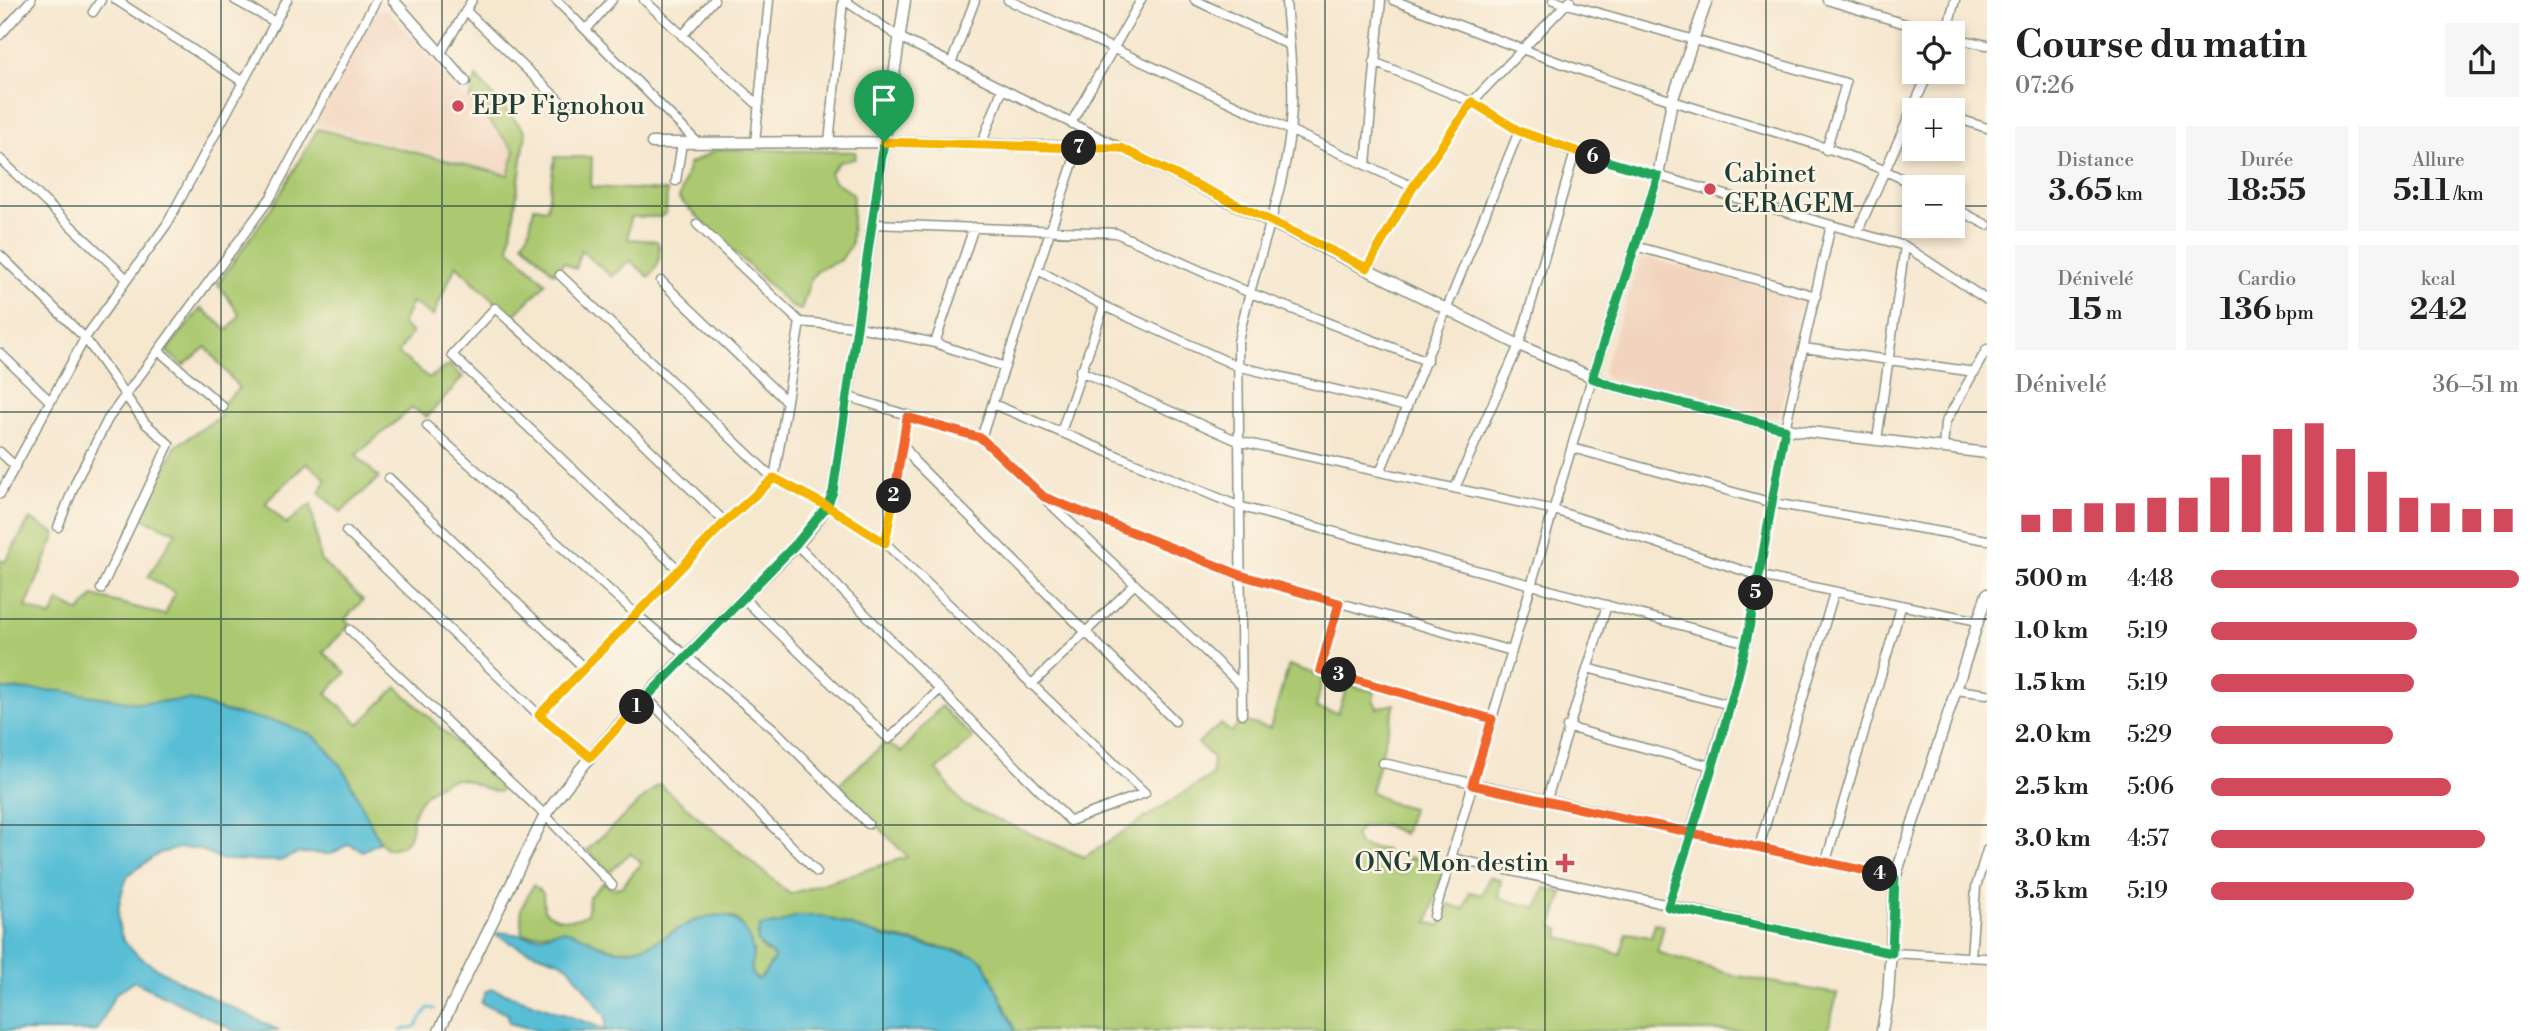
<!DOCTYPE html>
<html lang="fr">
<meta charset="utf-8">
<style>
body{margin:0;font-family:"Libre Bodoni",serif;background:#f6f6f6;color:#222;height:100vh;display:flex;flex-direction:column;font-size:26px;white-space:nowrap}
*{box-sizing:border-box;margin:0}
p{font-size:23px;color:#767676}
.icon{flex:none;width:38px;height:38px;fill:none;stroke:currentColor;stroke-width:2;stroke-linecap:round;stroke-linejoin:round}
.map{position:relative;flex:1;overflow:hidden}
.panel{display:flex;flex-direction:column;background:#fff;width:560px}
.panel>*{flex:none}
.tools{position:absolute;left:1902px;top:21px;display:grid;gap:14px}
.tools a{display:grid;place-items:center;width:63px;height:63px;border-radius:0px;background:#fff;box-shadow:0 4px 10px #0003;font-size:35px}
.pin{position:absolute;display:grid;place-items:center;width:60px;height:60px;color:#fff;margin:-72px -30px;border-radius:50% 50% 50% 0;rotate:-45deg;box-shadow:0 0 7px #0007}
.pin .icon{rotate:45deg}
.km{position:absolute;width:35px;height:35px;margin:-18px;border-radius:50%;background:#222;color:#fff;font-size:19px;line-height:35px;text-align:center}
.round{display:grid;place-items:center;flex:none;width:74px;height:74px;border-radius:0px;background:#f6f6f6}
.head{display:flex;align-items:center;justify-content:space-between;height:119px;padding:0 28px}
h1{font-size:38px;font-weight:800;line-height:52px}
.metrics{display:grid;grid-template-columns:repeat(3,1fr);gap:10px;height:119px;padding:7px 28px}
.metrics div{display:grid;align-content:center;border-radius:0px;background:#f6f6f6;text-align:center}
.metrics b{font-size:30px;font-weight:800}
.metrics small{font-size:19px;font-weight:400}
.metrics p{font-size:19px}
.chart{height:196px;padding:14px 28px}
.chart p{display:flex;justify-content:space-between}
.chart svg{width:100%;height:126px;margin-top:7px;stroke:#d1495b;stroke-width:6}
ul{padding:0 28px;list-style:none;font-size:23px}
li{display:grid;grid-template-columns:112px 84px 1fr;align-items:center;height:52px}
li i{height:18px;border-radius:9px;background:#d1495b}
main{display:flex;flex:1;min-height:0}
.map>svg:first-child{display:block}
.built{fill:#f2d4be}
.green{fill:#acc971;stroke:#668352;stroke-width:2}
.water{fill:#58bed6;stroke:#3c7e85;stroke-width:2}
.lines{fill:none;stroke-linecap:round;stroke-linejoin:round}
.stream{stroke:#58bed6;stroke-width:2.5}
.minor-casing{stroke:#8a9282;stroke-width:11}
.tertiary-casing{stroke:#8a9282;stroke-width:13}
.minor{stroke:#fff;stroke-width:8}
.tertiary{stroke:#fff;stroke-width:10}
.split-1-casing{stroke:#fff;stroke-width:14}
.split-2-casing{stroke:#fff;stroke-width:14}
.split-3-casing{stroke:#fff;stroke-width:14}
.split-4-casing{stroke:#fff;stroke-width:14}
.split-5-casing{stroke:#fff;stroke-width:14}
.split-6-casing{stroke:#fff;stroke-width:14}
.split-7-casing{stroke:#fff;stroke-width:14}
.split-8-casing{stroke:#fff;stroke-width:14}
.split-1{stroke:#22a559;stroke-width:9}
.split-2{stroke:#f5b400;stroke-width:9}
.split-3{stroke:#f0652b;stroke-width:9}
.split-4{stroke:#f0652b;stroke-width:9}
.split-5{stroke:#22a559;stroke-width:9}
.split-6{stroke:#22a559;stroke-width:9}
.split-7{stroke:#f5b400;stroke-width:9}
.split-8{stroke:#f5b400;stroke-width:9}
.grid{fill:none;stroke:#1f3d34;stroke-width:2;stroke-opacity:0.55}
.poi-dot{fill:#d1495b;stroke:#fcf5e5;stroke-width:2.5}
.labels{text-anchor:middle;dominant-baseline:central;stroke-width:5;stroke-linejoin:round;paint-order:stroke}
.poi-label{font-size:26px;fill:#1f3d34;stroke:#fcf5e5;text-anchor:start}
</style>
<main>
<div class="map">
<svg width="1987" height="1031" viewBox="0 0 1987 1031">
<rect width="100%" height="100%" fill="#fcf5e5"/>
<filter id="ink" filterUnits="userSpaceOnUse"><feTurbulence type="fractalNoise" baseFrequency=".0143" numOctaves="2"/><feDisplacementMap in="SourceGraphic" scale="14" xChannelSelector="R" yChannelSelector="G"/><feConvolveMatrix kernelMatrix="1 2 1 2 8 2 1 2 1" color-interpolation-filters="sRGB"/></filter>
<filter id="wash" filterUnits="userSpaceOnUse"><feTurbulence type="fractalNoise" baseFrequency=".00686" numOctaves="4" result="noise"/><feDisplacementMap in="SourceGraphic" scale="28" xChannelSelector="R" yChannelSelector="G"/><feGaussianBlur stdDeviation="1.57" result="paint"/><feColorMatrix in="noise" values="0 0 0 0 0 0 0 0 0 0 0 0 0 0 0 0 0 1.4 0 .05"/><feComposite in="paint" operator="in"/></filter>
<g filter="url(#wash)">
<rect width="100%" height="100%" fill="#f6e7cf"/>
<!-- built -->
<path class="built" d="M386,9L513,152L507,173L314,124L377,10Z
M1646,258L1808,299L1778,418L1606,379L1603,371L1639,260Z"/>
<!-- green -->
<path class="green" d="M476,77L526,132L509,248L546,283L512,318L456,265L433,316L412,302L402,324L412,333L398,353L429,378L449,365L463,377L427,417L412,408L356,455L379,478L341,512L319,493L326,479L307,463L265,503L286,524L311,504L320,560L363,600L345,619L350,625L323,652L346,673L326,693L359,724L397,687L503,787L499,792C484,791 471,779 458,779C440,779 422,794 415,810C408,828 418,846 387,849L380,842L344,770L321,742L310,734L278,722L230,713L190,700L138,703L62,691L0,689V560L5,562L30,519L56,534L26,607L51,617L59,601L80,612L93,596L165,615L175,593L148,577L176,532L141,518L176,446L221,416L218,408L239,388L206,347L183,366L166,351L201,308L228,330L240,315L218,284L276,201L318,129L508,175L515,151L470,99Z
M718,149L856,152L855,159L839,162L830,173L833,180L853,194L851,245L841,260L818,270L811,279L801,310L792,307L679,199L689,164Z
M555,157H592L591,187L667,191L666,213L660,217H630L628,239L657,241C663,253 658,268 649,277L630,260L612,277L581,250L576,269L564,262L554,273L523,242L529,232L534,207L547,209Z
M1289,665L1323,677L1316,708L1338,713L1348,685L1375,692L1373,699L1377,708L1395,704L1371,791L1389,802L1412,808L1404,834L1383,824L1362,826L1355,836L1360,846L1386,850L1384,868L1403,874L1409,857L1444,869L1428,922L1440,926L1448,904L1464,909L1470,892L1482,895L1489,877L1501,880L1498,898L1537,908L1545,888L1563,893L1552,926L1560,930L1559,937L1620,954L1627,933L1651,937L1655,923L1664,926L1657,952L1733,975L1837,994L1828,1031H1016L984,962L964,952L866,932L779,924H772L757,933L760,946L775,958L759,980L752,975C748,955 755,930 733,917C683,910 673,943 631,949C604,953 593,939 570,932C558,928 538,936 522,934L521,909L533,885L543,893L544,910C555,921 575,922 587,914L589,897L604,882L611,888L621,887L642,863L630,853L610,872L587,850L659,784L790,894L907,857L839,784L885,743L902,752L941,706L973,738L937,770L964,805L1084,857L1212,775L1213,758L1198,743L1221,724L1231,732L1242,721L1270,728Z"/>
<!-- water -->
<path class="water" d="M0,689L62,691L138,703L190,700L230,713L278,722L310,734L321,742L344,770L380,842L363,851L349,844L331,854L298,853L280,861L223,860L199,849L180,848L160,853L129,874C120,892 112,923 125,942C142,969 247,1013 280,1031H235L134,981L115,994L97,1031H0Z
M721,915C740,918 749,932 753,951C754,959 750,967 752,975L757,980L763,976L775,958L757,941L760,926L779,924L796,916H822L881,936L975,956L984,962L1016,1031H539L509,1023L508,1014L481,1003L486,991L493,989L605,1029L606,1017L569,967L560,961L521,948L496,935L498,932C511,933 528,938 541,936C551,934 558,928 568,931C592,937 600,953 630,950C664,946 681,917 721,915Z"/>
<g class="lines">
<!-- stream -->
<path class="stream" d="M401,1031L416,1026L428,1008L435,1009"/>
</g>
</g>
<g filter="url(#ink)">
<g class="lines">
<defs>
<path id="minor" d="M116,0L243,82
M235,0L275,22
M556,0L698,143
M644,0L758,105
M844,0L899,37L1119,147
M1008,0L1413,187
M1195,0L1289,45
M1393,0C1486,36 1578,71 1673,101C1754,128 1843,146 1918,187
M1553,0L1846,83L1826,150
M1827,0L1935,33
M466,11L566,107
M93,12L101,0
M586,30L612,0
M1946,33L1955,0
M0,35L31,0
M682,36L714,0
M1953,38L1987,45
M441,53L472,0
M1374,62L1472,102L1519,131L1575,152L1905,246L1987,300
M951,64L975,0
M1914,105L1931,110
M1953,117L1987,128
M1071,123L1141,0
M755,143L769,0
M829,143L843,0
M981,145L1002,90
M0,159L127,279
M1366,165L1381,0
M676,181L682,143
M1953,207L1987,225
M697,224L800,322L859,327L935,343L1005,367
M873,224L1116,233L1248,292L1427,361
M1857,233L1929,72
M1635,246L1816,296
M0,255L85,338L145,423L169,444L101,589
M1367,268L1413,187L1472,102L1570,0
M1038,270L1104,306L1237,366L1407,407
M560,275L774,479L827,507L885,543L1145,793L1070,821L796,544
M661,281L786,401
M935,343L974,227
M1804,348L1975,372
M159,351L223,407
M0,353L50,401
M1080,371L1238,441L1554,510L1760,576L1978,621
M846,396L981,438L1242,686
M993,404L1238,506L1747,643
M427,426L636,614L774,729L868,824
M1061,432L1104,306
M981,438L1084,130
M1877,440L1905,246
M903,444L915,462L1175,721
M1572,448L1773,503L1987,540
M1943,448L1945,423L1987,349
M0,452L14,465
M1381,470L1519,131
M389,478L584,668
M1455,488L1519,345L1575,152
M0,494L85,338L167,224L287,0
M1050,500L1240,575L1512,651
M58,527L77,479L108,419L271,197L376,0
M346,531L539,715L590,757
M885,543L907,417
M679,570L452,355L495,308L612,413L725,522
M743,598L889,739L938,691
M1339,603L1320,670L1492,719
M350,630L545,815L612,885
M1587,668L1730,705
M1031,685L1135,584
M1956,690L1987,694
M646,697L817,872
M1242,714L1238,342C1253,264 1289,188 1292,107C1294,72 1288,35 1286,0
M539,715L725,522L774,479L800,322
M1567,727L1711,766
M1383,763L1895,878
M1546,802L1607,605
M1759,847L1834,593
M1451,858L1892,953L1987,958
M1826,861L1901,607
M1668,907L1747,643L1785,429L1831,225
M1434,916L1592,378
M1971,957L1976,887L1987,850"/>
<path id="tertiary" d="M393,0L465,81
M652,143L884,142L1121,148L1519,345L1610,385L1785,429L1987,453
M1592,378L1658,176L1672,101L1707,0
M439,1031L545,815C602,735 675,668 743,598C774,566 816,533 833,493L905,0
M1882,1031L1888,998L1895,878L1987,594"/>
</defs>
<!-- minor casing -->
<use href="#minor" class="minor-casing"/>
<!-- tertiary casing -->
<use href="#tertiary" class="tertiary-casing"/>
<!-- minor -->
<use href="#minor" class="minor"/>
<!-- tertiary -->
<use href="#tertiary" class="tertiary"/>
</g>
</g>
<g class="lines" filter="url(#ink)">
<defs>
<path id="split-1" d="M637,707L796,544L827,506L833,492L884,142"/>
<path id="split-2" d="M637,707L590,757L539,715L725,522L774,478L827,506L885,543L894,496"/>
<path id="split-3" d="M894,496L907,417L981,438L1044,497L1240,575L1339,603L1320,670L1339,675"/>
<path id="split-4" d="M1339,675L1492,719L1472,785L1880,874"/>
<path id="split-5" d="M1756,593C1737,699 1701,803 1668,907L1892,953L1895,878L1880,874"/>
<path id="split-6" d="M1593,157L1658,176L1592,378L1610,385L1785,429L1756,593"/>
<path id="split-7" d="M1079,148H1121L1367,268L1413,187L1472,102L1519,131L1593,157"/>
<path id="split-8" d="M884,142L1079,148"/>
</defs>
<!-- split-1 casing -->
<use href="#split-1" class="split-1-casing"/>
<!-- split-2 casing -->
<use href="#split-2" class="split-2-casing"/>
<!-- split-3 casing -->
<use href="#split-3" class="split-3-casing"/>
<!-- split-4 casing -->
<use href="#split-4" class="split-4-casing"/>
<!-- split-5 casing -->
<use href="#split-5" class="split-5-casing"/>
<!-- split-6 casing -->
<use href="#split-6" class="split-6-casing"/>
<!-- split-7 casing -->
<use href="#split-7" class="split-7-casing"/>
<!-- split-8 casing -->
<use href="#split-8" class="split-8-casing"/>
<!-- split-1 -->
<use href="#split-1" class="split-1"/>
<!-- split-2 -->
<use href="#split-2" class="split-2"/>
<!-- split-3 -->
<use href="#split-3" class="split-3"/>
<!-- split-4 -->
<use href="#split-4" class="split-4"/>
<!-- split-5 -->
<use href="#split-5" class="split-5"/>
<!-- split-6 -->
<use href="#split-6" class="split-6"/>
<!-- split-7 -->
<use href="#split-7" class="split-7"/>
<!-- split-8 -->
<use href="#split-8" class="split-8"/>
</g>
<!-- grid -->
<path class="grid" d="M221,0V1031M442,0V1031M662,0V1031M883,0V1031M1104,0V1031M1325,0V1031M1545,0V1031M1766,0V1031M0,206H1914M1953,206H1987M0,412H1987M0,619H1987M0,825H1987"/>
<!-- markers -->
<g class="poi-dot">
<circle cx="458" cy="106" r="7"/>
<circle cx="1710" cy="189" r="7"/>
<path d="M1561.5 852.5h7v7h7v7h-7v7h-7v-7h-7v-7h7z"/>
</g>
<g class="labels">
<!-- poi labels -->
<g class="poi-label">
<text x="472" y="106">EPP Fignohou</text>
<text x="1724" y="174">Cabinet<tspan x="1724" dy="30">CERAGEM</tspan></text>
<text x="1549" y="863" text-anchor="end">ONG Mon destin</text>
</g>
</g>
</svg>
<div class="tools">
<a><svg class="icon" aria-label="locate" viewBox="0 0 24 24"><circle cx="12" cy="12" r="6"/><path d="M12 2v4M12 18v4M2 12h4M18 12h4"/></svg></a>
<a>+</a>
<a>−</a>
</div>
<div class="pin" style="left:884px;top:142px;background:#1e9e55"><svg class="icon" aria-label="arrive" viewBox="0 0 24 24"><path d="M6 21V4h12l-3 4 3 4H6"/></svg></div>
<b class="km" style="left:637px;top:707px">1</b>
<b class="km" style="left:894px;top:496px">2</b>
<b class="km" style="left:1339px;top:675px">3</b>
<b class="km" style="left:1880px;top:874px">4</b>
<b class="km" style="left:1756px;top:593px">5</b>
<b class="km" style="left:1593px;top:157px">6</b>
<b class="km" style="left:1079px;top:148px">7</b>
</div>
<section class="panel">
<div class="head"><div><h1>Course du matin</h1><p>07:26</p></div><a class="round"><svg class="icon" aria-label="share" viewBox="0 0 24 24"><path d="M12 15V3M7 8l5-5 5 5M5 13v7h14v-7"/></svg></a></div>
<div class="metrics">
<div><p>Distance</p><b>3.65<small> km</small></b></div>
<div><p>Durée</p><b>18:55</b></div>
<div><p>Allure</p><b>5:11<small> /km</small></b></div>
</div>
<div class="metrics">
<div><p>Dénivelé</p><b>15<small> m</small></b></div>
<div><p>Cardio</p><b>136<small> bpm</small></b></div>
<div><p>kcal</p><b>242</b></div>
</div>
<div class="chart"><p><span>Dénivelé</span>36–51 m</p>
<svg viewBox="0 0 160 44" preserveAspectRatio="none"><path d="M5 44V38M15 44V36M25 44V34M35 44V34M45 44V32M55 44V32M65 44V25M75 44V17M85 44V8M95 44V6M105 44V15M115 44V23M125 44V32M135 44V34M145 44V36M155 44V36"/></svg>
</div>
<ul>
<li><b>500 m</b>4:48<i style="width:100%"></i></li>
<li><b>1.0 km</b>5:19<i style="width:67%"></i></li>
<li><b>1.5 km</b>5:19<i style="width:66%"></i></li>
<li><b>2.0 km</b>5:29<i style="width:59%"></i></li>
<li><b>2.5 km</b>5:06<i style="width:78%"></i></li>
<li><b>3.0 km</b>4:57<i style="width:89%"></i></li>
<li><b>3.5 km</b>5:19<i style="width:66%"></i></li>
</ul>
</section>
</main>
